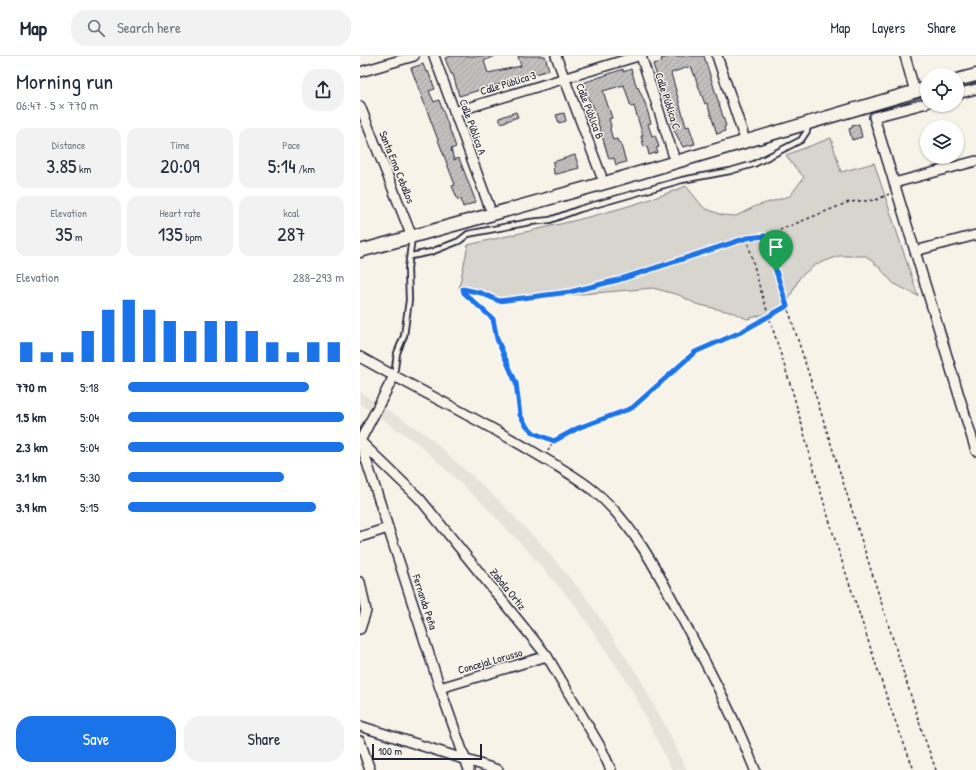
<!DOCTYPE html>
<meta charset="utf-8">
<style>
body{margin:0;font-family:"Patrick Hand",sans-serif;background:#f2f2f3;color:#1f2937;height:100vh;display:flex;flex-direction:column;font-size:15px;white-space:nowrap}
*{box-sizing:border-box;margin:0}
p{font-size:13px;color:#747a83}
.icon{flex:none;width:22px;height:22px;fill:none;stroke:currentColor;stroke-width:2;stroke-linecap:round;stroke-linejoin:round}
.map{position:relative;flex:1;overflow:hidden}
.side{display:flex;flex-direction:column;background:#fff;width:360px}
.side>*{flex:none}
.tools{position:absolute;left:560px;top:12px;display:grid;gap:8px}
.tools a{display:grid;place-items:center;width:44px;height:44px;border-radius:50%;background:#fff;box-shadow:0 1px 3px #0004;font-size:20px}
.scale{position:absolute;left:12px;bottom:10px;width:110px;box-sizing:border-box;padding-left:4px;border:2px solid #22223b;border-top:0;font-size:11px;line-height:14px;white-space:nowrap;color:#22223b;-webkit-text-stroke:3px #f7f3e8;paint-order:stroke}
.pin{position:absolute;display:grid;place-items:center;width:34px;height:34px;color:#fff;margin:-41px -17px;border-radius:50% 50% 50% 0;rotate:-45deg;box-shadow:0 0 4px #0007}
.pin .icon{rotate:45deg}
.round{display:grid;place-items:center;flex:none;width:42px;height:42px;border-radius:16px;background:#f2f2f3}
.headline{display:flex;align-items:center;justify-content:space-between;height:68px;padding:0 16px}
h1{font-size:22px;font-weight:600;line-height:30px}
.stats{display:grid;grid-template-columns:repeat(3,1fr);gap:6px;height:68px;padding:4px 16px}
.stats div{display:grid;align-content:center;border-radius:10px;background:#f2f2f3;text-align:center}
.stats b{font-size:20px;font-weight:600}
.stats small{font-size:11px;font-weight:400}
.stats p{font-size:11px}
.chart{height:112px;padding:8px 16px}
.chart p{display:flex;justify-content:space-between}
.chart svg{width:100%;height:72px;margin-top:4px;stroke:#1a73e8;stroke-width:6}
.button{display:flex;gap:8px;margin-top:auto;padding:8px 16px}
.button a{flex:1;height:46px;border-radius:16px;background:#1a73e8;color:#fff;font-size:16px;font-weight:600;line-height:46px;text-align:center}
.button a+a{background:#f2f2f3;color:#1f2937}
ul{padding:0 16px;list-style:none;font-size:13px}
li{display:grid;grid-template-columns:64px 48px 1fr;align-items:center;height:30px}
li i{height:10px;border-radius:5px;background:#1a73e8}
header{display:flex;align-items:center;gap:24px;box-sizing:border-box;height:56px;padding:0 20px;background:#fff;border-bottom:1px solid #e0e1e3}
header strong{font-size:19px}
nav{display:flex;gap:22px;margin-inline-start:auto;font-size:14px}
.search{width:280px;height:36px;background:#f2f2f3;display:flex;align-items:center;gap:10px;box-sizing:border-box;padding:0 14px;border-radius:16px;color:#747a83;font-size:15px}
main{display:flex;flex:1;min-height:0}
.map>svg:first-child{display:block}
.built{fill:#e7e3db}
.green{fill:#d8d5cf;stroke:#7d7c85}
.building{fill:url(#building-hatch);stroke:#22223b}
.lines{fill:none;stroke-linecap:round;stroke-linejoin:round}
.lane-casing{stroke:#22223b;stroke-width:8}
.street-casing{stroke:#22223b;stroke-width:12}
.secondary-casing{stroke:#22223b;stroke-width:15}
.path{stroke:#22223b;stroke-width:1.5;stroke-dasharray:3 3;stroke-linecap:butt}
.lane{stroke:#f7f3e8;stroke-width:4.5}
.street{stroke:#f7f3e8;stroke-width:9}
.secondary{stroke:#f7f3e8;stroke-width:12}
.route-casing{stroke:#fff;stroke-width:8}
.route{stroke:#1a73e8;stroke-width:5}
.labels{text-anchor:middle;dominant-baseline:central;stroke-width:3;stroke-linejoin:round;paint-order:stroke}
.street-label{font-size:11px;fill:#22223b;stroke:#f7f3e8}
</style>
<header>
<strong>Map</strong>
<div class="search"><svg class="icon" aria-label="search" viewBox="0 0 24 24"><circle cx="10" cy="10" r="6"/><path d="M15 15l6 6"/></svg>Search here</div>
<nav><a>Map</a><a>Layers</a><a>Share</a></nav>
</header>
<main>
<section class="side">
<div class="headline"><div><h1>Morning run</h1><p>06:47 · 5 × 770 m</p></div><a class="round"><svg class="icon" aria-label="share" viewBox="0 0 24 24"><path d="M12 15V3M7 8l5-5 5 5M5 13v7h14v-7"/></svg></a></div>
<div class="stats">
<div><p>Distance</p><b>3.85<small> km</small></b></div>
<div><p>Time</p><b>20:09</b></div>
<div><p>Pace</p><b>5:14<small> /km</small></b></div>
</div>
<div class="stats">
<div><p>Elevation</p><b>35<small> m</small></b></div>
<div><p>Heart rate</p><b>135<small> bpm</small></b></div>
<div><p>kcal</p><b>287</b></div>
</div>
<div class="chart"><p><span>Elevation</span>288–293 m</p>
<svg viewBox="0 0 160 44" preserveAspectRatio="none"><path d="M5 44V32M15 44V38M25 44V38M35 44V25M45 44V12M55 44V6M65 44V12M75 44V19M85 44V25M95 44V19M105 44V19M115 44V25M125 44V32M135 44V38M145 44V32M155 44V32"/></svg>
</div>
<ul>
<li><b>770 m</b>5:18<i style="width:84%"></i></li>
<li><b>1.5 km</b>5:04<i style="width:100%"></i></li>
<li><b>2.3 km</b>5:04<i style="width:100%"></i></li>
<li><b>3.1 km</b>5:30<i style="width:72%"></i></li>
<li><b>3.9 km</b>5:15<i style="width:87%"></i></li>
</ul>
<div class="button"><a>Save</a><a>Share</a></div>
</section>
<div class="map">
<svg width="616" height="714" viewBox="0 0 616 714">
<defs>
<pattern id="building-hatch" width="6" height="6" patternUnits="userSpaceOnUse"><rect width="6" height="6" fill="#c2bfbd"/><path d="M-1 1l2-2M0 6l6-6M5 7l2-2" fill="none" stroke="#a6a4a3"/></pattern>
</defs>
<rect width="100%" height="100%" fill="#f7f3e8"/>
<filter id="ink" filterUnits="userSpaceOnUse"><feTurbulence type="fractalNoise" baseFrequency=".025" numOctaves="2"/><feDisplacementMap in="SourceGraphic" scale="8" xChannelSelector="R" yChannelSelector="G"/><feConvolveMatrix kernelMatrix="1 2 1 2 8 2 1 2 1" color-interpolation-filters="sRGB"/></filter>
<g filter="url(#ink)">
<!-- built -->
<path class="built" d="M0,336L68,380L136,442L178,485L225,540L279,621L306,671L327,714H312L270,630L215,549L167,494L125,450L60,389L0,348Z"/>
<!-- green -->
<path class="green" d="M471,82L481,116L514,107L558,240L533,227L519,211L506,200H479L455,209L440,221L424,252L417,255L387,263L374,257L336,248L319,239L293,232L139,245L99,232L108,189C180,172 257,158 326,130L344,152L362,159L376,160L396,150L430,140L444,121L432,108L426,99Z"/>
<!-- building -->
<path class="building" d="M92,0H135L124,5L128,17L161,10L158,0H185L189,14L99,40L93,18H91L85,2Z
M312,0H344L366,70L364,71L365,75L357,78L347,47L345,48L331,10L311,17L325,67L326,71L329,70L335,88L323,91L315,76L293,8L302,6L301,3Z
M63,8L66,16L68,15L75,33L69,35L74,46L79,44L96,91L91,93L94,104L99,102L116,146L103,151L101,143L98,144L92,130L95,129L51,12Z
M263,13V16L271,13L277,32L278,31L285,47L291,67L288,68L292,80L295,79L299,91L296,92L298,96L289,99L287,90L284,91L281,80H283L274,50L271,51L264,29L243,35L252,62L249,63L251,70L250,73L253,84L257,83L258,86H260L266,106L256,109L254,102L249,103L233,50L228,42L223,27Z
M156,56L158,61L141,67L139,62Z
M204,57L206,65L199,67L196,59Z
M499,68L502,81L492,84L489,73L492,72V70Z
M215,99L219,112L197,118H194L193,106Z"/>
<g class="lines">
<defs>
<path id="lane" d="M51,200L71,196L99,185L108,178L170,166L190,164L220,153L322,124L370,115L394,108L441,84L447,75L448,68
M34,320L37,297L44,280L49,244L48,213L52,181"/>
<path id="street" d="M74,0L129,150
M196,0L241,119
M281,0L313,98
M357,0L383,78
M545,0L555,36
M0,16L54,0
M597,38L616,33
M567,47L514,61L616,395
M0,50L52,181
M94,56L278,0
M534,127L616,105
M555,195L616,179
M0,301C56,333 114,361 170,394C191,407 215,419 234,435C275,469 300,520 324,566C350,615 375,663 395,714
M34,320L0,385L80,632L109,714
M1,386L60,443L187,600L241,692L251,714
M0,481L28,472
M0,526L6,555L0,573
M80,632L187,600
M0,670L138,714
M0,685L10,714"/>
<path id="secondary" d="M597,24L616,19
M0,195L248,126L567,32"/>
</defs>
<!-- lane casing -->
<use href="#lane" class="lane-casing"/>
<!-- street casing -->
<use href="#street" class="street-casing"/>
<!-- secondary casing -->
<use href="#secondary" class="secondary-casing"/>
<!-- path -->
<path class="path" d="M405,180L563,678L576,714
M387,182L399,229L433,337L451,403L476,487L530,651L554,714
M193,385L173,377L166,369L160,359L156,327L137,283L133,263L104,237L103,233L121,237L139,245L210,236L258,224L387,182L405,180L489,146L516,144L529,138
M188,395L193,385L218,372L272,352L335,296L381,276L427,250"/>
<!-- lane -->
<use href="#lane" class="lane"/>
<!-- street -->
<use href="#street" class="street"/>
<!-- secondary -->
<use href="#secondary" class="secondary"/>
</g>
</g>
<g class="lines" filter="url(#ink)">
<defs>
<path id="route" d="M405,180L427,250L381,276L335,296L272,352L218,372L194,385L174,377L166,369L160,359L156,327L137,283L133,263L104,237L103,233L121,237L139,245L210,236L258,224L387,182Z"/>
</defs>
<!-- route casing -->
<use href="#route" class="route-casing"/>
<!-- route -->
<use href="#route" class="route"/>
</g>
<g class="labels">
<!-- street labels -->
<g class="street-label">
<text transform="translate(148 27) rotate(-17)">Calle Pública 3</text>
<text transform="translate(308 45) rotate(72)">Calle Pública C</text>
<text transform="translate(230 55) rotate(69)">Calle Pública B</text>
<text transform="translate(113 71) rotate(70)">Calle Pública A</text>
<text transform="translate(37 111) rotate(68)">Santa Ema Ceballos</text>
<text transform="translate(148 533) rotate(51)">Zabala Ortiz</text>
<text transform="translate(65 546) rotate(72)">Fernando Peña</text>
<text transform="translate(130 605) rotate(-16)">Concejal Lorusso</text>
</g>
</g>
</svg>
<div class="tools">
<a><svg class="icon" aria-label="locate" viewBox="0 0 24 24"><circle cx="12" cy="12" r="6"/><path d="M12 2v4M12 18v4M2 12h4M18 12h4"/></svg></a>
<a><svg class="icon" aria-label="layers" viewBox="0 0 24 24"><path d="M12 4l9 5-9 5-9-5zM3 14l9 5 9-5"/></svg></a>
</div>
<div class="scale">100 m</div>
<div class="pin" style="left:416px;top:215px;background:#1e9e55"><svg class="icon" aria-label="arrive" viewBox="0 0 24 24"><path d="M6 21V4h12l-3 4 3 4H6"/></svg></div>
</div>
</main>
